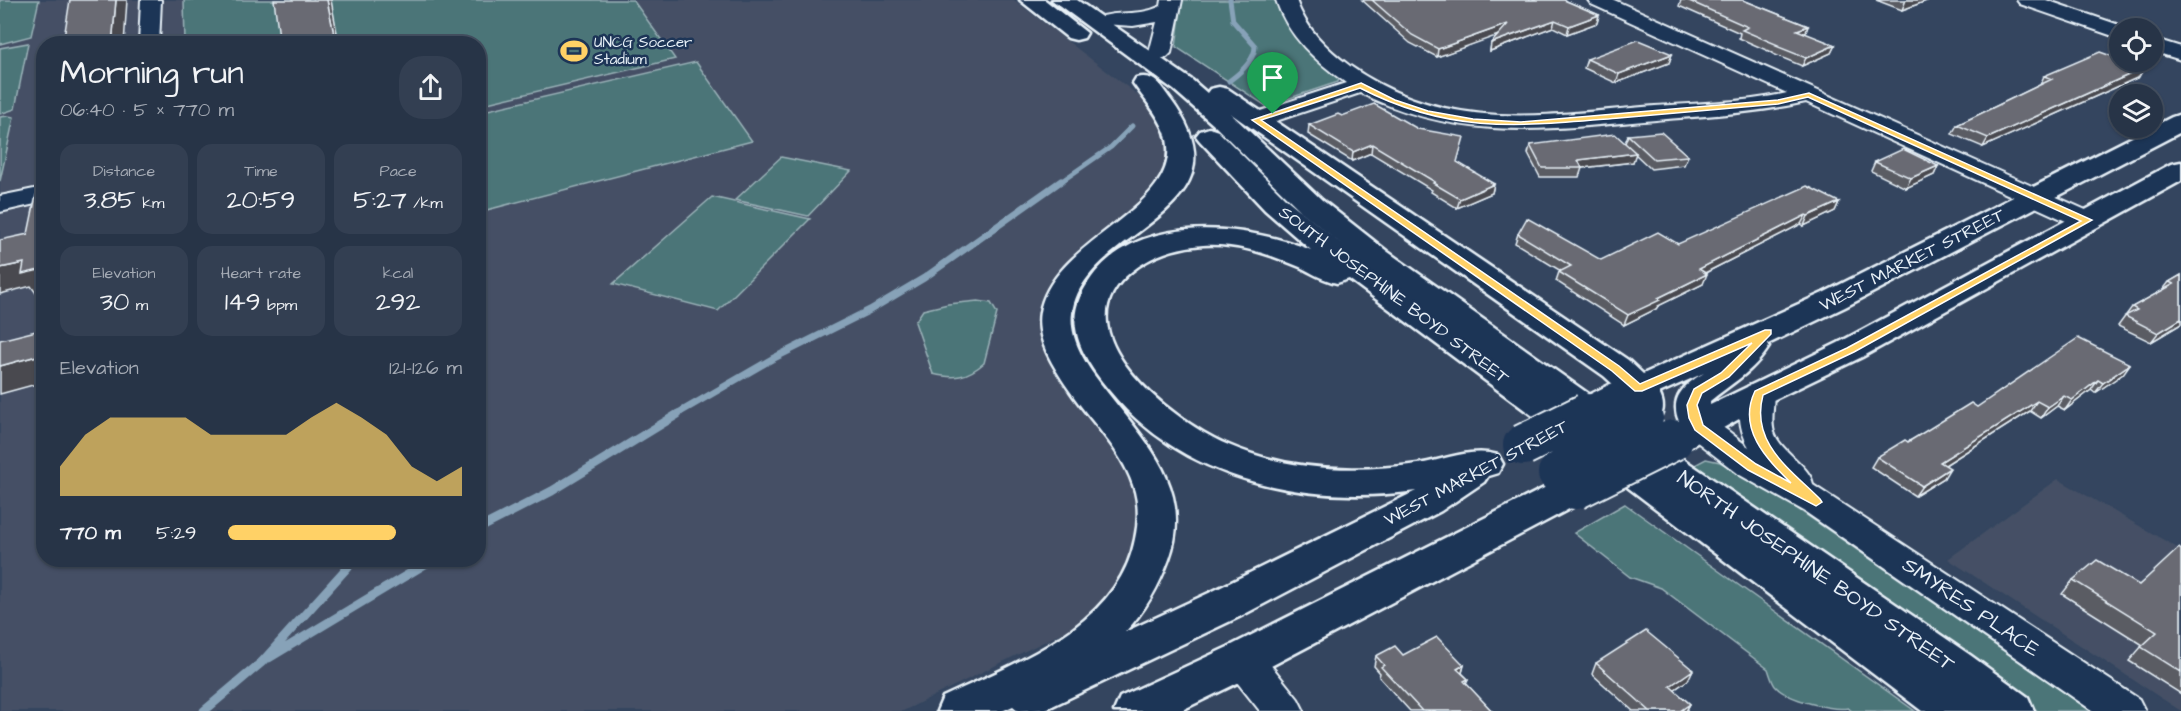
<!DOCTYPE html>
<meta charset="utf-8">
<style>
body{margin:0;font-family:"Architects Daughter",sans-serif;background:#333f52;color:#f1f3f6;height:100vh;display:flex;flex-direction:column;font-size:22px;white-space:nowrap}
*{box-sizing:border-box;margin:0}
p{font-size:20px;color:#a4aab4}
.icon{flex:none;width:33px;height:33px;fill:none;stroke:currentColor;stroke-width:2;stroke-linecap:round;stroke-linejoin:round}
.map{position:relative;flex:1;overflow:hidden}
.panel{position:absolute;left:36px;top:36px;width:450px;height:531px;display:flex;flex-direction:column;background:#273447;border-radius:24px;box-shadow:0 2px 4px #0004,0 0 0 2px #434f60}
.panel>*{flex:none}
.controls{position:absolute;left:2109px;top:18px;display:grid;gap:12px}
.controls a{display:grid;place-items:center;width:54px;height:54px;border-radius:50%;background:#273447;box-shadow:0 2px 4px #0004,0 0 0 2px #434f60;font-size:30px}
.pin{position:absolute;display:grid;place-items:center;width:51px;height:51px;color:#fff;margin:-62px -26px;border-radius:50% 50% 50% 0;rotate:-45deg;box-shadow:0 0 6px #0007}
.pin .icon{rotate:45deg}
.round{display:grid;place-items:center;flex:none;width:63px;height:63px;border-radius:24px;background:#333f52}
.headline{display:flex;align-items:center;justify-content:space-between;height:102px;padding:0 24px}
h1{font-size:33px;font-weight:600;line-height:45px}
.figures{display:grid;grid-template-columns:repeat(3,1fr);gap:9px;height:102px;padding:6px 24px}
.figures div{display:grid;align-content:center;border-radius:15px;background:#333f52;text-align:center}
.figures b{font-size:26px;font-weight:600}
.figures small{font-size:16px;font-weight:400}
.figures p{font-size:16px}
.chart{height:168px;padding:12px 24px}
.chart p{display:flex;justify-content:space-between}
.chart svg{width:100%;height:108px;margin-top:6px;fill:#ffd166;opacity:.7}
ul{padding:0 24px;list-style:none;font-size:20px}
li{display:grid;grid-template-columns:96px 72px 1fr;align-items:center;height:45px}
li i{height:15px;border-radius:8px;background:#ffd166}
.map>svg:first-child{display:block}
.built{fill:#445065;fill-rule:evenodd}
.green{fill:#4c7478;stroke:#9ab2b8;stroke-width:1.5}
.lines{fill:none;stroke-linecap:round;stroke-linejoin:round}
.stream-far2{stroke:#87a2b8;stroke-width:5}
.stream-far1{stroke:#87a2b8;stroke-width:7}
.stream{stroke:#87a2b8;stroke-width:9}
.minor-casing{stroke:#e8f1f8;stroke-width:4}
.secondary-casing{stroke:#e8f1f8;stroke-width:5}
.minor{fill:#1d3557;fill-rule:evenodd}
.secondary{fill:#1d3557;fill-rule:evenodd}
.secondary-bridge-far1-casing{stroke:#e8f1f8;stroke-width:35;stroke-linecap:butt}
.secondary-bridge-casing{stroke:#e8f1f8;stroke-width:44;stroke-linecap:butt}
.secondary-bridge-far1{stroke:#1d3557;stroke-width:31}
.secondary-bridge{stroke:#1d3557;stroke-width:40}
.wall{fill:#5a5b63;stroke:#e8f1f8;stroke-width:1.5}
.shaded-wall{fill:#4a4a50;stroke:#e8f1f8;stroke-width:1.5}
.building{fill:#696a73;stroke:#e8f1f8;stroke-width:1.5}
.route{fill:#ffd166;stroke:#fff;stroke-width:1.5;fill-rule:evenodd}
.labels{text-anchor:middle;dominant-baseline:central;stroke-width:5;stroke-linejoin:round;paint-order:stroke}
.far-poi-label{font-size:15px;fill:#e8f1f8;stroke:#1d3557;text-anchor:start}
.street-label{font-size:18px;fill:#e8f1f8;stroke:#1d3557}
.near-street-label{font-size:21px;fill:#e8f1f8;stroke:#1d3557}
</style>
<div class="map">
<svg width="2181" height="711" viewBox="0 0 2181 711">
<rect width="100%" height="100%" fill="#34455f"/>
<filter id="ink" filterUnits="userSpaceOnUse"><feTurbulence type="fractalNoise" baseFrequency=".0167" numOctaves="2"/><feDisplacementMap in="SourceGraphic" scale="12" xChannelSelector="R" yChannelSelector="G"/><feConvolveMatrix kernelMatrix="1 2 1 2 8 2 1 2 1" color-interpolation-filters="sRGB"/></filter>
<g filter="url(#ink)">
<!-- built -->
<path class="built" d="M0,0H1014L1143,99L1161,119L1169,137L1170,154L1160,182L1147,199L1089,243L1058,270L1042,297L1038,323L1044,348L1056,375L1115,454L1134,487L1138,530L1127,568L1111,595L1070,629L903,711H0ZM44,44H478V560H44Z
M2058,479L2181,550V711L1948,559Z"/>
<!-- green -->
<path class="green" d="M0,0H39L31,36L0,44Z
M184,0H633L675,59L479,105L478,44L185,43Z
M1182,0H1277C1287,35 1313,55 1339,78L1338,82L1266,106L1176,47Z
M28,43L15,109L0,114V48Z
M696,62L752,141L479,212V112Z
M8,116L14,117L0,181V117Z
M781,157L851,171L808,216L735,200Z
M712,197L810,219L718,311L613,284Z
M978,301L991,303L997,313L984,363C967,378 954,379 933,374L915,322L923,310L948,304Z
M1706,459L1720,462L1776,494L2091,711H2038L1691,467Z
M1625,504L1915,711H1852L1848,708C1833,711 1788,700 1776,687C1772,683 1770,674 1768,669L1661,588L1630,577L1574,533Z"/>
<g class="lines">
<!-- stream-far2 -->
<path class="stream-far2" d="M1229,81C1240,73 1255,60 1255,46L1233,21L1230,0
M1059,183L1111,147L1132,126"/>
<!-- stream-far1 -->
<path class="stream-far1" d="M478,388L480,384
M675,415L772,359L870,310L924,278L1061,181"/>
<!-- stream -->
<path class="stream" d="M478,529L552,491L678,414
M269,658L432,560
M204,711L262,662L354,560"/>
<defs>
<path id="minor" d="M141,0H161L159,44H139Z
M1162,0H1182L1171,53L1167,57L1160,59L1153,57L1149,53L1157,22L1133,26L1103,24L1100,20L1103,16C1123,11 1141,16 1161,6Z
M1276,0H1296C1306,29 1326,48 1350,66C1447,134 1544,115 1655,106C1698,103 1744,103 1787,93L1591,4L1588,0H1614L2097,215L2101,221L2097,227L2088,229L2079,227L1806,102C1757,113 1706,116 1656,120C1548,129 1462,143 1360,93L1264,125L1256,127L1248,125L1244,120L1248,115L1346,83C1316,61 1288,37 1276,0Z
M2017,0H2046L2128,28H2120V38L2113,36L2020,4Z
M2152,38L2181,47V60L2152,51Z
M44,187V202L0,212V196Z
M1759,383L1770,386C1778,399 1769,416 1774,432C1780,452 1812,467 1813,485L2139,699L2145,711H2093L1804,511L1740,475L1688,435L1683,427L1688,419C1712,412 1730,434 1749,447C1738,428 1736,405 1748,386Z
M1243,644L1257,648L1298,699L1304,711H1260L1229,672L1223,660L1229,648Z"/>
<path id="secondary" d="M1020,0H1045L1087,33L1084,38L1076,40L1068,38Z
M1052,0H1077L1192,80L1207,93L1210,89L1219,87L1228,89L1628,360L1643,374L1823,293L2172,117L2181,114V132L1845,307L1768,344L1769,347C1753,372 1732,383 1710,401V405L1838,343L2171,164L2181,162V181L1862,357L1771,401L1686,449L1673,452L1970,655L2028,697L2034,711H1922L1584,454L1349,279L1337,283C1323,280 1312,273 1300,267C1269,254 1237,243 1203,245C1177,247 1152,255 1132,271C1055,331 1173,421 1226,444C1287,471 1353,473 1418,464C1444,460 1473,447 1498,455L1503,464L1498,473L1488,476L1484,482L1441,511L1239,617L1046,709L1019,711L1013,706L1002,711H937L943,697C1015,663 1118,627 1135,539C1139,521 1139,502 1133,485C1121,449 1091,422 1070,391C1055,369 1035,340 1040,312C1054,235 1191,209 1165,132C1158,114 1144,99 1133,83L1136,78C1155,73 1161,87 1171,100C1256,215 1083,227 1072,313C1069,335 1082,358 1094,375C1135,432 1197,482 1169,559C1159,586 1146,610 1125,632L1209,593L1416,491C1306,506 1183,481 1110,391C1095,373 1079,351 1076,328C1073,309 1081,292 1092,277C1140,212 1245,224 1311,250L1265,210L1200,141L1196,136L1200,131L1209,128L1218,131L1285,198L1356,256L1302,212L1215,126L1174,90ZM1230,113L1604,376L1615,386L1608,389L1603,397L1608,405L1620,408L1629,406L1625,418L1627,421L1388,252L1322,200ZM1704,373C1685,384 1669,398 1679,421L1660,431L1655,440L1638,429L1643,430L1655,426C1663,414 1666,406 1659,393Z
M1575,475L1588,479L1594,489L1588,499L1258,673L1180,711H1114L1120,697L1228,647L1562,479Z"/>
</defs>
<!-- minor casing -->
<use href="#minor" class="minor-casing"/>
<!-- secondary casing -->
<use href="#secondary" class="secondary-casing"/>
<!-- minor -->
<use href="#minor" class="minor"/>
<!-- secondary -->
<use href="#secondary" class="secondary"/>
<defs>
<path id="secondary-bridge-far1" d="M1583,415L1617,398"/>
<path id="secondary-bridge" d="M1523,445L1586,414
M1558,473L1643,418
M1575,489L1673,440"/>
</defs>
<!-- secondary-bridge-far1 casing -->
<use href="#secondary-bridge-far1" class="secondary-bridge-far1-casing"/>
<!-- secondary-bridge casing -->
<use href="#secondary-bridge" class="secondary-bridge-casing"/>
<!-- secondary-bridge-far1 -->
<use href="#secondary-bridge-far1" class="secondary-bridge-far1"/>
<!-- secondary-bridge -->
<use href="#secondary-bridge" class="secondary-bridge"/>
</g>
<!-- wall -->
<path class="wall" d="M1362,0H1564L1599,15L1597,23L1567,34L1553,27L1490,51L1491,43L1499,34L1437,57L1410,43Z
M1681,0H1743L1808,26L1805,34L1835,45L1831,53L1802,66L1773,54V53L1739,38L1740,33L1679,6Z
M1876,0H1929L1902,10Z
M1672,54L1669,63L1616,83L1584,68L1587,59Z
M2044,76L2139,77L1983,147L1952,134L1957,125L2040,85Z
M1342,116L1494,184L1492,193L1457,208L1431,192L1432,190L1371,153L1352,161L1308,134L1309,125Z
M1628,135L1688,156L1684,165L1651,169L1635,154L1633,162L1582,168L1579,177H1540L1528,154L1530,145L1625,143Z
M1875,162L1938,166L1934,175L1906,188L1871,171Z
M1839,202L1835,211L1804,226L1801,224L1705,273L1703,284L1658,306L1656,309L1624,325L1556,281L1559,272L1561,271L1515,243L1518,234L1601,260L1678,244Z
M2181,275V324L2151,342L2118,326L2132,307L2162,291L2169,282Z
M2123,374L2095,393L2091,390L2065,410L2057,406L2041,418L2030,411L1945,465L1944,478L1915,496L1871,467L1877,457L1977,407Z
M2181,550V694L2129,661L2143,645L2062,594L2073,580L2139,585Z
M1403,655L1464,665L1462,673L1468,679L1466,684L1492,711H1410L1379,677L1380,673L1374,666L1376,656Z
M1596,663L1688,680L1674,690L1690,704L1686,711H1633L1592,674Z"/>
<!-- shaded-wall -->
<path class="shaded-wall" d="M116,0H127L124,44H112Z
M327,0H331L339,44H336Z
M1906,0H1929L1902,10Z
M1599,15L1597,23L1567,34L1569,26Z
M1555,20L1553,27L1490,51L1491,43Z
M1508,24L1507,32L1437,57L1438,49Z
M1808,26L1805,35L1797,30Z
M1835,45L1831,53L1802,66L1806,58Z
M1672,54L1669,63L1616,83L1619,74Z
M2144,68L2139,77L1983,147L1988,138Z
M1372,144L1371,153L1352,161L1353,152Z
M1636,153L1633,162L1582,168L1578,160Z
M1938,166L1934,175L1906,188L1911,178Z
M1494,184L1492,193L1457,208L1460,199Z
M1839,202L1835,211L1804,226L1808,216Z
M1806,215L1801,224L1695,278L1699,269Z
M24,263L44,269V295L38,296L31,286L0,294V268Z
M1707,274L1703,284L1658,306L1656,309L1624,325L1628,315L1658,298Z
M2181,319V324L2151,342L2158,333Z
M44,354V382L0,394V366Z
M2130,364L2123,374L2095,393L2103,383Z
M2098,380L2091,390L2065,410L2072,400Z
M2064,396L2057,406L2041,418L2048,407Z
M2037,401L2030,411L1934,472L1940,462Z
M1950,468L1944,478L1915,496L1922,486Z
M1464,665L1461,676L1457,669Z
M1693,670L1688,680L1665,696L1670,686Z
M1690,704L1686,711H1680Z"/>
<!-- building -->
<path class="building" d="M70,0H116L112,44H63Z
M274,0H327L336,44H280Z
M1372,0H1564L1599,15L1569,26L1555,20L1491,43L1508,24L1438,49L1412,35Z
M1687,0H1743L1808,26L1797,30L1835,45L1806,58L1776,46L1778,45L1742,30L1748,27Z
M1638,40L1672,54L1619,74L1587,59Z
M2100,52L2120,59V62H2126L2144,68L1988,138L1957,125L2052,79L2044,76Z
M1374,104L1418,129L1464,137L1457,162L1494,184L1460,199L1433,183L1435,182L1372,144L1353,152L1309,125L1338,114L1342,116Z
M1661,132L1688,156L1654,159L1628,135Z
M1615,134L1636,153L1578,160L1582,168H1542L1530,145Z
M44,142V269L22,274L24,263L0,268V240L28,234L36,195L39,194Z
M1903,149L1938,166L1911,178L1875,162Z
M1807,186L1839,202L1808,216L1806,215L1699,269L1707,274L1658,298L1660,300L1628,315L1559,272L1571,266L1518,234L1527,218L1601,260L1658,232L1678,244Z
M2181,275V319L2158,333L2125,316L2137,310L2132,307L2174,284L2169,282Z
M44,329V354L0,366V340Z
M2078,338L2130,364L2103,383L2098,380L2072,400L2064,396L2048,407L2037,401L1940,462L1950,468L1922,486L1877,457L1905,440L1908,442L1971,403L1977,407Z
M2179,548L2181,550V672L2141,647L2157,632L2073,580L2097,560L2139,585Z
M1646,631L1693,670L1670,686L1690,704L1680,711H1650L1596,663Z
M1437,637L1464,665L1457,669L1468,679L1464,681L1492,711H1422L1381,667L1384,665L1376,656L1395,646L1403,655Z"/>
</g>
<!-- route -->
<path class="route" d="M1361,83L1395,100L1428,111L1473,119L1521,122L1778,100L1809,93L2092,220L1854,352L1763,395C1750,443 1790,469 1820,499L1822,502L1816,506L1748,470L1695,430L1689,418L1687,405L1694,389L1721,373L1752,343L1642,391H1635L1612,371L1252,120ZM1360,88C1451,135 1521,126 1619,118C1672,113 1725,109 1778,104L1808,97L2081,221L1847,348L1755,391C1737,429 1766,458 1791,483L1756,464L1703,425L1697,405L1702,393L1729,377L1771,334V330H1765L1640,384L1619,366L1261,120Z"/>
<!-- icons -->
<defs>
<symbol id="stadium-bare" viewBox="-9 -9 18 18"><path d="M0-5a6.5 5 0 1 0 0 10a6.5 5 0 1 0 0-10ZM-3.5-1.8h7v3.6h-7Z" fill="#ffd166" stroke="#1d3557" stroke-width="2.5" paint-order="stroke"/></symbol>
</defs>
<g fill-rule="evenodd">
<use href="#stadium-bare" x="555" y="32" width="38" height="38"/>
</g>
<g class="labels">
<!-- far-poi labels -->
<g class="far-poi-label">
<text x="594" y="42">UNCG Soccer<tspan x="594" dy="17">Stadium</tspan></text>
</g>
<!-- street labels -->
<g class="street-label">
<text transform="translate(1912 260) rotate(-27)">WEST MARKET STREET</text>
<text transform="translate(1394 295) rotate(37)">SOUTH JOSEPHINE BOYD STREET</text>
<text transform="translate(1476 473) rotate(-28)">WEST MARKET STREET</text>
</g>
<!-- near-street labels -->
<g class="near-street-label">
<text transform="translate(1816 571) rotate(35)">NORTH JOSEPHINE BOYD STREET</text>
<text transform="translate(1971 607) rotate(34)">SMYRES PLACE</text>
</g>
</g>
</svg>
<div class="controls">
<a><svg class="icon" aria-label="locate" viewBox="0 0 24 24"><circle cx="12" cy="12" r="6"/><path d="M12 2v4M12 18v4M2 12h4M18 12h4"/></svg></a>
<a><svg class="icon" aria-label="layers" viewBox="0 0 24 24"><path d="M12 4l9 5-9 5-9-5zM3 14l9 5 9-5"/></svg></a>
</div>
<div class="pin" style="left:1273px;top:114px;background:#1e9e55"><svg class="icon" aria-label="arrive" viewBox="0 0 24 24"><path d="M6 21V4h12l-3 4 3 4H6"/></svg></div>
<section class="panel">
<div class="headline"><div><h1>Morning run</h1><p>06:40 · 5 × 770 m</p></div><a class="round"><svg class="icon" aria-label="share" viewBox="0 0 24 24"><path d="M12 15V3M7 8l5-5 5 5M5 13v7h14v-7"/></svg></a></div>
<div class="figures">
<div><p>Distance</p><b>3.85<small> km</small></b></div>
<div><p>Time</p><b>20:59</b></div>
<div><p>Pace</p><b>5:27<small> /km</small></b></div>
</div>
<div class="figures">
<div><p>Elevation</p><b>30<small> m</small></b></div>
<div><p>Heart rate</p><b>149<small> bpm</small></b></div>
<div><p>kcal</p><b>292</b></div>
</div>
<div class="chart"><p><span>Elevation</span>121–126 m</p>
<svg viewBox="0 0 160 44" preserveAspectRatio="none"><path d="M0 44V32L10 19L20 12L30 12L40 12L50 12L60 19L70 19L80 19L90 19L100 12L110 6L120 12L130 19L140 32L150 38L160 32V44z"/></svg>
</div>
<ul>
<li><b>770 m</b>5:29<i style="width:72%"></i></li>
</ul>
</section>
</div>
